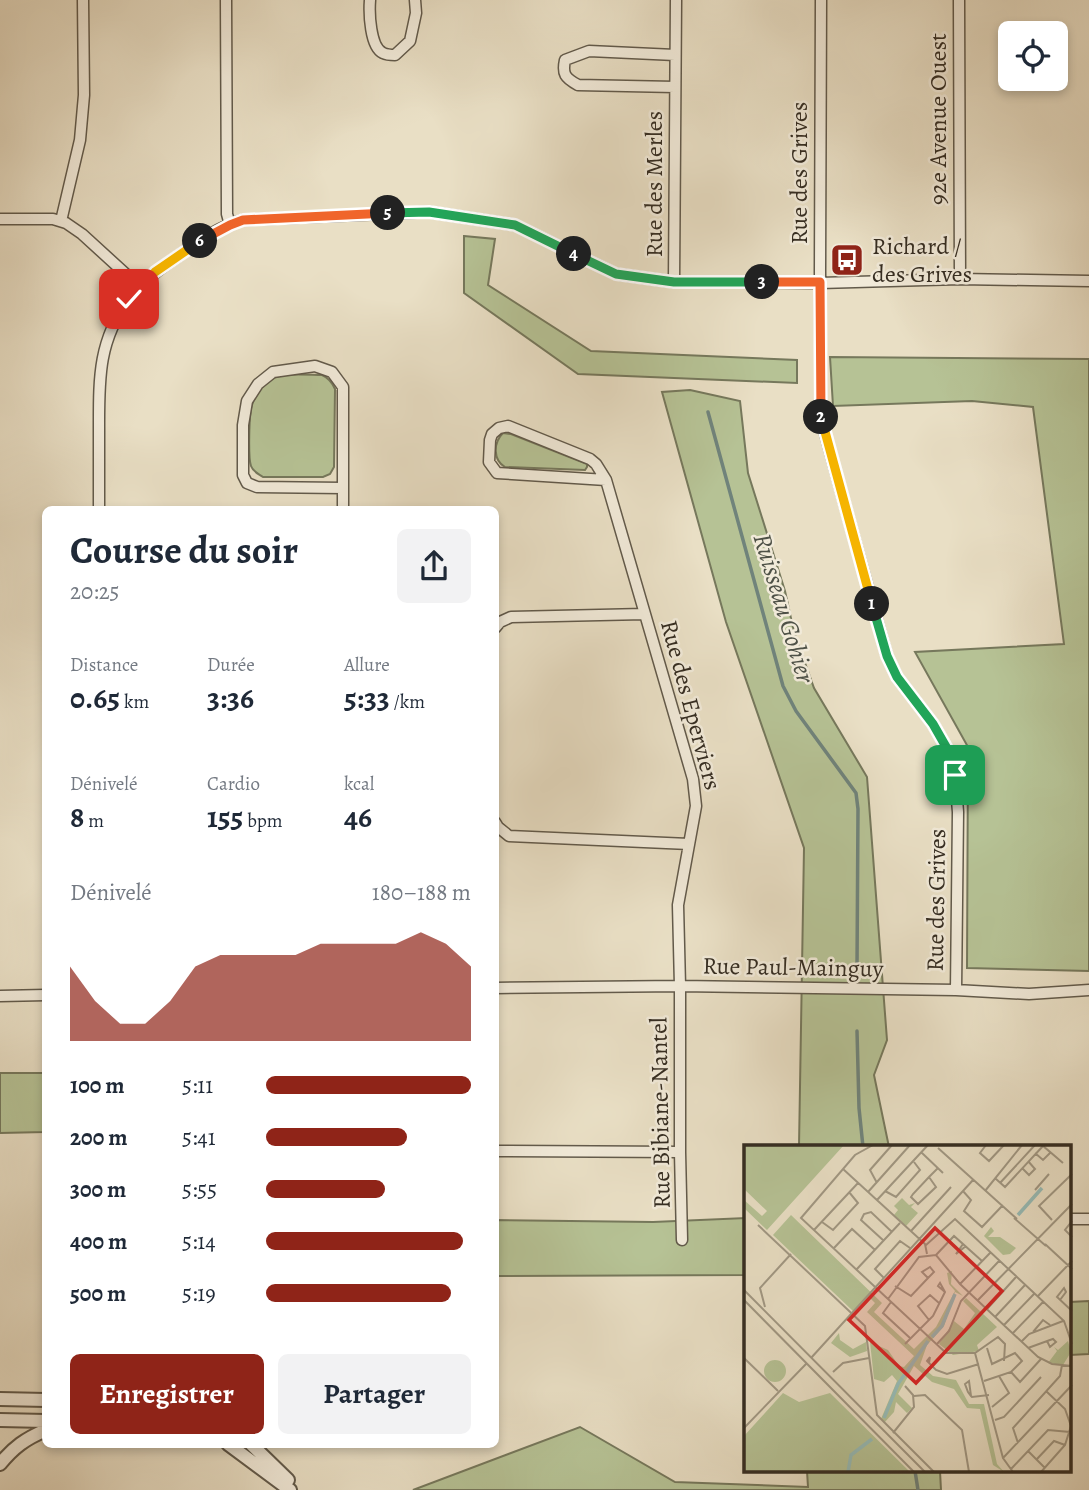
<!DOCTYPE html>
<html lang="fr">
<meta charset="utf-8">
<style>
body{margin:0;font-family:Alegreya,serif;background:#f2f2f3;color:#1f2937;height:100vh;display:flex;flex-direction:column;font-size:26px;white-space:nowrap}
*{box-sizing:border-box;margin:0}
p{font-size:23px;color:#747a83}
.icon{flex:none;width:38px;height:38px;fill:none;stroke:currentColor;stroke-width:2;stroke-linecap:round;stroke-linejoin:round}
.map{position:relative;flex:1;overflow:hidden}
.side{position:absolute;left:42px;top:506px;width:457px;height:942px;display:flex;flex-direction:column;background:#fff;border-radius:10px;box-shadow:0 4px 10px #0003}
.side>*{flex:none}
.fabs{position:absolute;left:998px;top:21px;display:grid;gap:14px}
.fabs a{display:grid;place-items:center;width:70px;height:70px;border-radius:10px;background:#fff;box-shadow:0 4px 10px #0003;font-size:35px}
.pin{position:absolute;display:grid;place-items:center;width:60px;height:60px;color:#fff;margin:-30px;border-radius:14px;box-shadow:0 4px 10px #0006}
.km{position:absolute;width:35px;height:35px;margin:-18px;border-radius:50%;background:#222;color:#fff;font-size:19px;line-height:35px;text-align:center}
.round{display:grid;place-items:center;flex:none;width:74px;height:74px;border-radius:10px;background:#f2f2f3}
.summary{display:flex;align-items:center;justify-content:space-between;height:119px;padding:0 28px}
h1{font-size:38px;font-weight:700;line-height:52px}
.metrics{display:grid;grid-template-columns:repeat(3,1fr);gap:10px;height:119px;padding:7px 28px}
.metrics div{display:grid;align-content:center}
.metrics b{font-size:30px;font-weight:700}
.metrics small{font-size:19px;font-weight:400}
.metrics p{font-size:19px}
.chart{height:196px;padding:14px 28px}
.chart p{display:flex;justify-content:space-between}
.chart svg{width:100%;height:126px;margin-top:7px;fill:#8f2418;opacity:.7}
.action{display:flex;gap:14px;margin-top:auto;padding:14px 28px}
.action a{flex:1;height:80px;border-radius:10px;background:#8f2418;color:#fff;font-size:28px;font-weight:700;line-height:80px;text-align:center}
.action a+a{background:#f2f2f3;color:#1f2937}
ul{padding:0 28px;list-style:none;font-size:23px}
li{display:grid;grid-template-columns:112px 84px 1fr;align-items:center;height:52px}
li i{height:18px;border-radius:9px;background:#8f2418}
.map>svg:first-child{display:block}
.green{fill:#b6c295;stroke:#76785c;stroke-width:2}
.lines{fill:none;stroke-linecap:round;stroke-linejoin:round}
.stream{stroke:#70837b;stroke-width:3.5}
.minor-casing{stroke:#625a4b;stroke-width:13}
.tertiary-casing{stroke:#625a4b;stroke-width:16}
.minor{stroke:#f1ead9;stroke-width:10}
.tertiary{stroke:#f1ead9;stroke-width:12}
.split-1-casing{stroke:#fff;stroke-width:14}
.split-2-casing{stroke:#fff;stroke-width:14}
.split-3-casing{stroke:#fff;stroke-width:14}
.split-4-casing{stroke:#fff;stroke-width:14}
.split-5-casing{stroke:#fff;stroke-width:14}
.split-6-casing{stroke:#fff;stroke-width:14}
.split-7-casing{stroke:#fff;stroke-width:14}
.split-1{stroke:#22a559;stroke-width:9}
.split-2{stroke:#f5b400;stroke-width:9}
.split-3{stroke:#f0652b;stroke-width:9}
.split-4{stroke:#22a559;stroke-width:9}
.split-5{stroke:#22a559;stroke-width:9}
.split-6{stroke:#f0652b;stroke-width:9}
.split-7{stroke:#f5b400;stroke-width:9}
.labels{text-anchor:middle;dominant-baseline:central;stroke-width:5;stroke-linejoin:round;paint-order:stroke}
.street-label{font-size:24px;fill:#352d22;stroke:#f1ead9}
.poi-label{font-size:24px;fill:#352d22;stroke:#f1ead9;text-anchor:start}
.water-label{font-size:26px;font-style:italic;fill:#4e5147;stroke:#f1ead9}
.inset-river{fill:none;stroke:#97bcb7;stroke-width:3.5}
.inset-road{fill:none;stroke:#a19884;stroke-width:2}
.view{fill:#d62828;fill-opacity:0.15;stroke:#d62828;stroke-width:3.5}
.inset-edge{fill:none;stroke:#352d22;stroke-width:3.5}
</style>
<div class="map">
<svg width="1089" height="1490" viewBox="0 0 1089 1490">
<rect width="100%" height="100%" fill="#e9dfc5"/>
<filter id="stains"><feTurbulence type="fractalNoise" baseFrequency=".00286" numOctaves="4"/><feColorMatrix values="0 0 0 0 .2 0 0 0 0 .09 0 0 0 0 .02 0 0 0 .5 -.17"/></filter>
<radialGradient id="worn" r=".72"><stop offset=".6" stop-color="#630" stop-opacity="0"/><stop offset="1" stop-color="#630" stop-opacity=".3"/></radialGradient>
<!-- green -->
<path class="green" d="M464,236L495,239L488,285L591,351L797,360V383L578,374L464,293Z
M830,357L1089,359V971L967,968L968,747L915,652L1064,644L1033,407L972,401L833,406Z
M322,375C329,378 332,382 335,389L334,467L330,474L323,477H263C259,474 253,472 251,466C248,458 249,413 252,405C255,395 263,385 272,379C283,372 309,375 322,375Z
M690,390L740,401L748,473L785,591L794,632L814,688L867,777L887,1040L874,1075L889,1147H799L804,848L726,622L662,392Z
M503,433L511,434L587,464V467L585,470L505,467C493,460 493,443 503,433Z
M0,1073H45V1132L0,1133Z
M746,1218V1275L495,1276V1220L653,1222Z
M1089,1301V1354L1070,1355V1302Z
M580,1427L675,1482L808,1487L807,1471H940L941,1490H413Z"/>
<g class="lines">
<!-- stream -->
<path class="stream" d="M708,412L783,686L796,711L856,793L858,809L857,967
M857,1031L859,1108L863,1147
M915,1471L918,1490"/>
<defs>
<path id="minor" d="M226,0L227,214L230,225
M370,0C369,13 370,47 383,53C387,55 391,55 395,55L410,41L416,13L415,0
M821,0L820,271L821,419L887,656L897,677L933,724L949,752L955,775L958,812L956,990
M959,0L960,279
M675,87L578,85C565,78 562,74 565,60L589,51L675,55
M0,219H53L66,223L82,234L140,287
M61,221L80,140L84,95L83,0
M674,282L676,0
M606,480L497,473L489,462L490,440L492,434L499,428L508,426L590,459L596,464L606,480L693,779L696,806L678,905L680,986V1152L682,1240
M343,488L257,487L247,483L243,475V425L247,401L258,384L273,372L315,366L332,372L343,387V509
M99,509C99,482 99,455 99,428C99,379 98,341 129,299C142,282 159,269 177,257C197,242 219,226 243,220L429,212L515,225L616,274L674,282L820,283L960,279L1089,281
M495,628L500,622L511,617L644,614
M495,822L498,827L509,836L689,844
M495,988L680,986L956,990L1029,994L1089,990
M0,996L46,995
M495,1151L680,1152
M1070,1219H1089"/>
<path id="tertiary" d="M0,1399L46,1400
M0,1420L46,1421
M228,1444L290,1490
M251,1444L288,1480
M0,1464C14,1447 25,1439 46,1430"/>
</defs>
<!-- minor casing -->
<use href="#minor" class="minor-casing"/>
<!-- tertiary casing -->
<use href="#tertiary" class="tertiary-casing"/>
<!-- minor -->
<use href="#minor" class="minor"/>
<!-- tertiary -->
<use href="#tertiary" class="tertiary"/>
</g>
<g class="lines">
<defs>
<path id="split-1" d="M872,604L887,656L897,677L933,724L949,752L955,775"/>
<path id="split-2" d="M821,417L872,604"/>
<path id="split-3" d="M762,282H820L821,417"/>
<path id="split-4" d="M574,254L616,274L674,282H762"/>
<path id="split-5" d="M388,213L429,212L515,225L574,254"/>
<path id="split-6" d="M200,241L230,225L243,220L388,213"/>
<path id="split-7" d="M129,299L155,272L200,241"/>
</defs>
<!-- split-1 casing -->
<use href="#split-1" class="split-1-casing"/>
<!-- split-2 casing -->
<use href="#split-2" class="split-2-casing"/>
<!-- split-3 casing -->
<use href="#split-3" class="split-3-casing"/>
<!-- split-4 casing -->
<use href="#split-4" class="split-4-casing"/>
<!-- split-5 casing -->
<use href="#split-5" class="split-5-casing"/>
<!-- split-6 casing -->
<use href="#split-6" class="split-6-casing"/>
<!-- split-7 casing -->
<use href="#split-7" class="split-7-casing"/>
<!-- split-1 -->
<use href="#split-1" class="split-1"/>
<!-- split-2 -->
<use href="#split-2" class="split-2"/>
<!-- split-3 -->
<use href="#split-3" class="split-3"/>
<!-- split-4 -->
<use href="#split-4" class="split-4"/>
<!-- split-5 -->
<use href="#split-5" class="split-5"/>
<!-- split-6 -->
<use href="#split-6" class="split-6"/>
<!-- split-7 -->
<use href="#split-7" class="split-7"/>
</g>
<!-- icons -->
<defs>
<symbol id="bus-square" viewBox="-11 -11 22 22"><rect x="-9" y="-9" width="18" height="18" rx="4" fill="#8f2418" stroke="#f1ead9"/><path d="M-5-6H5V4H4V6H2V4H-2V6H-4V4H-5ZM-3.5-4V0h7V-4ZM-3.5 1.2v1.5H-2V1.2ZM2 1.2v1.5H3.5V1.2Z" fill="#fff"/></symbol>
</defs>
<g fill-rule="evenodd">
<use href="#bus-square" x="828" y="241" width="38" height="38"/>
</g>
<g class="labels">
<!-- street labels -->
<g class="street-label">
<text transform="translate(938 119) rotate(-90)">92e Avenue Ouest</text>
<text transform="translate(799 173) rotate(-90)">Rue des Grives</text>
<text transform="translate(654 184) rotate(-90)">Rue des Merles</text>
<text transform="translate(691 705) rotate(75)">Rue des Eperviers</text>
<text transform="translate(936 900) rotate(-89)">Rue des Grives</text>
<text transform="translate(793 967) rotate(1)">Rue Paul-Mainguy</text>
<text transform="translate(660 1113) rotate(-91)">Rue Bibiane-Nantel</text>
</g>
<!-- poi labels -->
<g class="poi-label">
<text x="872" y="246">Richard /<tspan x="872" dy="28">des Grives</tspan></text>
</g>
<!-- water labels -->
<g class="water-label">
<text transform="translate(784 608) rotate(73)">Ruisseau Gohier</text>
</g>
</g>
<!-- overview -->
<g transform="translate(744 1145)">
<rect width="327" height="327" fill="#e9dfc5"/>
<path d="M0,0H100L23,85L0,63V55L18,71L23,66L0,44ZM158,53L165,60L171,58L167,62L174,68L162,81L150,70L154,65L150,61ZM47,70L138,158L130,167L170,204L192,182L211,146L205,139L203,128L208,126L207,139L219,151L211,147L200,181L183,200L176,220L189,231L212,235L225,259H240L253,319L260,327L249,320L236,264L223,263L210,244L188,237L170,221L154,249L168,263L163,268L152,257L150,267L140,278L137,274L153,236L148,230L140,237L130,234L126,197L144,205L155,221L160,222L170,211L123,167L131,158L125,152L109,166L29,90ZM247,82L250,86L244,92H256L272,103L266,109L259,110L240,91ZM222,153L253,182L233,200L235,206L209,210L195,199L210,176L220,184L231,168L219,156ZM95,188L96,195L109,204L122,197L123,206L106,212L87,198ZM324,196L327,207L319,220L304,218L313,206L310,202L314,205ZM20 226a11 11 0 1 1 22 0a11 11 0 1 1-22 0ZM39,248L55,257L86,248L166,327H0V291Z" fill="#b6c295"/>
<path class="inset-river" d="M274,70L298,43M188,192L198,181L211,149M140,273L154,239L184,196M104,327L107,310L128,294"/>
<path class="inset-road" d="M129,0L111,10L57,73L202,208H231L254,192L261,199L260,216M242,0L236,8L245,16L260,0M194,3L273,74M178,8L199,28M291,8L299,15L307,7M278,23L285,30L291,24L284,16M99,24L181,99L183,109M185,32L192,42L174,59L167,52L169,49L185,32L194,23M252,34L261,42L299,1L319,18M133,38L126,25L148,0M256,38L291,0M291,45L305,29M141,46L152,52L176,25L170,17M219,46L227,55L220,66L238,82L259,60M241,46L278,0M124,47L166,0M133,55L184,0M270,73L302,101M308,75L295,61L328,29M328,76L321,85L328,92M78,77L89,85L114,58L105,47M14,80L121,181L133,270L190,327M70,85L114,38M167,86L207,42M140,96L117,75L120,69L127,67L148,87M219,99L212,109L222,101M301,99L328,124M182,100L211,74L320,176L328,199M90,103L108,84L131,105M192,110L210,91L238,116M112,125L156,78M140,133L131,124L156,96L166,103M216,139L246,108M151,141L167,151L184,133L190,127L186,122L178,127L184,133M0,145L181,327M294,151L328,116M144,154L175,112L192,110L216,139L294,212L308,219L328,221M0,155L170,327M234,155L328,59M316,155L322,147L320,143L313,152L328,166M147,157L139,168L166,193M21,162L16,143L47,109M243,164L272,132M251,172L281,140M185,175L174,161L186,150L195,158M260,180L290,149M289,187L299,175L306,180M269,188L299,157M278,196L285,189L319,176M161,199L189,171L201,147L196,138L194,141L201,147M193,199L205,186L217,156L255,116M284,203L306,195L309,194L312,197L306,202L303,196M231,208L259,313L269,327M0,213L34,246M67,213L229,35M185,218L186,212L183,216L192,225L203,229L235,219M89,227L99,218L125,213M267,227L276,237L297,214M240,236L267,227L278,216L271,208L248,219L243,203M170,251L181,250L218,285L225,327M227,251L225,236L221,239L224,247L227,251L228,252L245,250M248,262L265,248L255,231M251,275L260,272L297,232M0,283L62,219M149,288L170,262L169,250L161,241M274,298L269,283L316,231L318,220M284,306L301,323M259,313L328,240M292,315L310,296L321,300M267,324L304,285L326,287M297,327L321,300L327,281L321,264L302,246"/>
<path class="view" d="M191,83L258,146L172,238L105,175Z"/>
<rect width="327" height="327" class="inset-edge"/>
</g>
<rect width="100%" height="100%" filter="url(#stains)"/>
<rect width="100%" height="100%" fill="url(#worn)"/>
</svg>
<div class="fabs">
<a><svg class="icon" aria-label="locate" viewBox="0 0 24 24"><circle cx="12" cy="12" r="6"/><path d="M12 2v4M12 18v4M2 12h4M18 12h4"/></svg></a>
</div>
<div class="pin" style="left:955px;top:775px;background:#1e9e55"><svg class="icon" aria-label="arrive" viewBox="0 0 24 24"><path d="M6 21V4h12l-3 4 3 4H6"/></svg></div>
<div class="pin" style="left:129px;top:299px;background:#d93025"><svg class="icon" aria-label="check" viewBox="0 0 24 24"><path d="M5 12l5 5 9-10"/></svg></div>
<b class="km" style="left:872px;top:604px">1</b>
<b class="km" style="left:821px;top:417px">2</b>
<b class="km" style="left:762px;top:282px">3</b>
<b class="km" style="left:574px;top:254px">4</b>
<b class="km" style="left:388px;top:213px">5</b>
<b class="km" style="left:200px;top:241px">6</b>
<section class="side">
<div class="summary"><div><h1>Course du soir</h1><p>20:25</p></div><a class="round"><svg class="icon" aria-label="share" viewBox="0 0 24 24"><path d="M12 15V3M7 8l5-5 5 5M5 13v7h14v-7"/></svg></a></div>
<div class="metrics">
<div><p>Distance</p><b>0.65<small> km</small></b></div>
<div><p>Durée</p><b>3:36</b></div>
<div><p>Allure</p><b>5:33<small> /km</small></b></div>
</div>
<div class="metrics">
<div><p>Dénivelé</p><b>8<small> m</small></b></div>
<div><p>Cardio</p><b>155<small> bpm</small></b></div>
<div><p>kcal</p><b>46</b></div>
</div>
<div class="chart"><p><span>Dénivelé</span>180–188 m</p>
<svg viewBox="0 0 160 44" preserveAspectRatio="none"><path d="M0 44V18L10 30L20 38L30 38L40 30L50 18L60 14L70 14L80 14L90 14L100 10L110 10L120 10L130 10L140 6L150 10L160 18V44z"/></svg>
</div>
<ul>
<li><b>100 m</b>5:11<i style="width:100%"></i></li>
<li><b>200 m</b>5:41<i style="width:69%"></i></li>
<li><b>300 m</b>5:55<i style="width:58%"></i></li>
<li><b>400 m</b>5:14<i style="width:96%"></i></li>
<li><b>500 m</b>5:19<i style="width:90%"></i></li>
</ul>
<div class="action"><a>Enregistrer</a><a>Partager</a></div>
</section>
</div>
